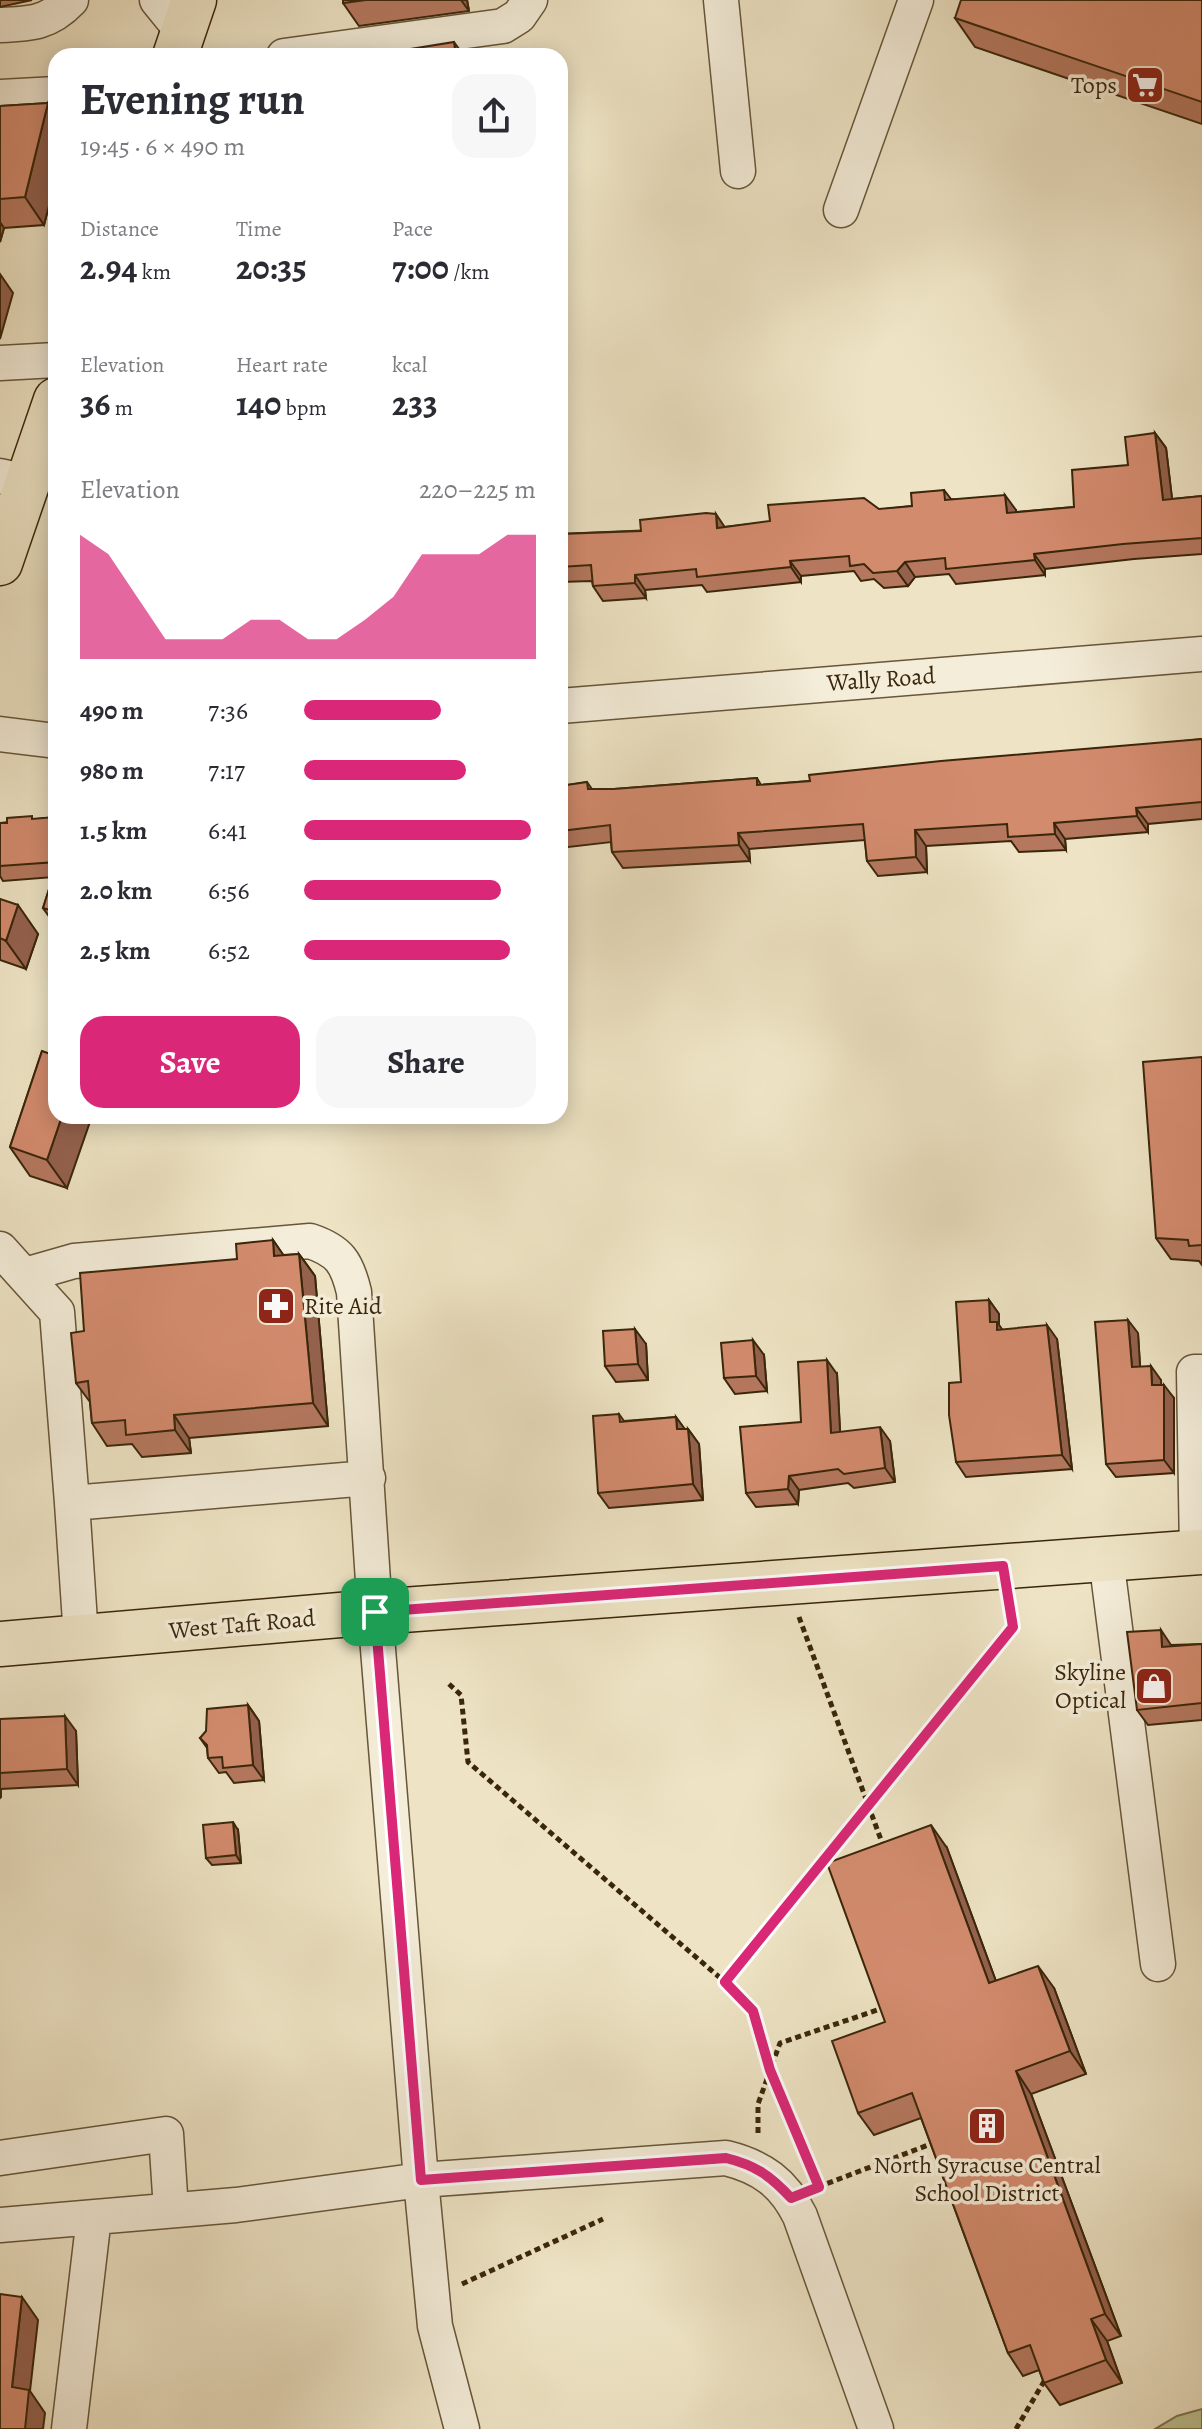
<!DOCTYPE html>
<meta charset="utf-8">
<style>
body{margin:0;font-family:Alegreya,serif;background:#f7f7f7;color:#2b2b33;height:100vh;display:flex;flex-direction:column;font-size:30px;white-space:nowrap}
*{box-sizing:border-box;margin:0}
p{font-size:26px;color:#7c7c81}
.icon{flex:none;width:44px;height:44px;fill:none;stroke:currentColor;stroke-width:2;stroke-linecap:round;stroke-linejoin:round}
.map{position:relative;flex:1;overflow:hidden}
.side{position:absolute;left:48px;top:48px;width:520px;height:1076px;display:flex;flex-direction:column;background:#fff;border-radius:24px;box-shadow:0 4px 20px #0003}
.side>*{flex:none}
.pin{position:absolute;display:grid;place-items:center;width:68px;height:68px;color:#fff;margin:-34px;border-radius:16px;box-shadow:0 4px 12px #0006}
.round{display:grid;place-items:center;flex:none;width:84px;height:84px;border-radius:24px;background:#f7f7f7}
.headline{display:flex;align-items:center;justify-content:space-between;height:136px;padding:0 32px}
h1{font-size:44px;font-weight:600;line-height:60px}
.metrics{display:grid;grid-template-columns:repeat(3,1fr);gap:12px;height:136px;padding:8px 32px}
.metrics div{display:grid;align-content:center}
.metrics b{font-size:34px;font-weight:600}
.metrics small{font-size:22px;font-weight:400}
.metrics p{font-size:22px}
.chart{height:224px;padding:16px 32px}
.chart p{display:flex;justify-content:space-between}
.chart svg{width:100%;height:144px;margin-top:8px;fill:#db2777;opacity:.7}
.action{display:flex;gap:16px;margin-top:auto;padding:16px 32px}
.action a{flex:1;height:92px;border-radius:24px;background:#db2777;color:#fff;font-size:32px;font-weight:600;line-height:92px;text-align:center}
.action a+a{background:#f7f7f7;color:#2b2b33}
ul{padding:0 32px;list-style:none;font-size:26px}
li{display:grid;grid-template-columns:128px 96px 1fr;align-items:center;height:60px}
li i{height:20px;border-radius:10px;background:#db2777}
.map>svg:first-child{display:block}
.grass{fill:#bec291;stroke:#7c744e;stroke-width:2}
.lines{fill:none;stroke-linecap:round;stroke-linejoin:round}
.minor-casing{stroke:#675639;stroke-width:37}
.major-casing{stroke:#3a260a;stroke-width:47}
.path{stroke:#3a260a;stroke-width:5;stroke-dasharray:6 4;stroke-linecap:butt}
.minor{stroke:#f4edd9;stroke-width:34}
.major{stroke:#eee4c5;stroke-width:44}
.wall{fill:#b5785f;stroke:#3a260a;stroke-width:2}
.shaded-wall{fill:#94614d;stroke:#3a260a;stroke-width:2}
.building{fill:#d38b6e;stroke:#3a260a;stroke-width:2}
.route-casing{stroke:#fff;stroke-width:16}
.route{stroke:#db2777;stroke-width:10}
.labels{text-anchor:middle;dominant-baseline:central;stroke-width:7;stroke-linejoin:round;paint-order:stroke}
.poi-label{font-size:24px;fill:#3a260a;stroke:#f4edd9;text-anchor:end}
.street-label{font-size:24px;fill:#3a260a;stroke:#f4edd9}
</style>
<div class="map">
<svg width="1202" height="2429" viewBox="0 0 1202 2429">
<rect width="100%" height="100%" fill="#eee4c5"/>
<filter id="stains"><feTurbulence type="fractalNoise" baseFrequency=".0025" numOctaves="4"/><feColorMatrix values="0 0 0 0 .2 0 0 0 0 .09 0 0 0 0 .02 0 0 0 .5 -.17"/></filter>
<radialGradient id="worn" r=".72"><stop offset=".6" stop-color="#630" stop-opacity="0"/><stop offset="1" stop-color="#630" stop-opacity=".3"/></radialGradient>
<!-- grass -->
<path class="grass" d="M1202,2409V2429H1155L1177,2416Z"/>
<g class="lines">
<defs>
<path id="minor" d="M157,0L183,32
M721,0L738,171
M0,25C31,24 49,23 71,0
M284,56L503,26L519,16L530,0
M0,97L56,94
M841,210L916,0
M0,363L56,360
M0,476L28,482
M560,706L1202,654
M0,734L56,741
M0,1249L57,1312L72,1503L368,1478
M25,1275L74,1261L310,1241C340,1251 347,1263 354,1292L375,1612L421,2180L435,2326L462,2429
M72,1503L81,1637
M1197,1552L1194,1372H1202
M1106,1558L1158,1964
M0,2158L166,2134L171,2210
M0,2225L236,2205L421,2180L726,2158C762,2167 784,2183 800,2216L876,2429
M69,2429L94,2217"/>
<path id="major" d="M175,56L194,0
M0,563L56,400
M0,1644L375,1612L1202,1552"/>
</defs>
<!-- minor casing -->
<use href="#minor" class="minor-casing"/>
<!-- major casing -->
<use href="#major" class="major-casing"/>
<!-- path -->
<path class="path" d="M799,1617L884,1848
M449,1684L461,1695L468,1762L725,1982L1013,1627L1009,1603
M725,1982L753,2011L770,2070L813,2171
M758,2133V2104L780,2043L886,2007
M818,2187L936,2142
M462,2284L603,2219
M1016,2429L1046,2378"/>
<!-- minor -->
<use href="#minor" class="minor"/>
<!-- major -->
<use href="#major" class="major"/>
</g>
<!-- wall -->
<path class="wall" d="M0,0H32L0,7Z
M343,0H467L469,11L359,26L343,3Z
M1202,0V124L975,47L955,18Z
M48,103L56,115V178L44,225L4,228L0,242V106Z
M1155,433L1166,448L1172,499L1202,496V554L1134,559L1045,569V575L956,584L949,574L915,577L908,586L884,588L874,579L861,581L854,571L801,576V582L707,592L702,585L645,590L646,598L603,601L593,586L592,581L560,582V534L725,527L912,506L944,490L951,499L1016,510V512L1074,507L1128,465Z
M1202,739V819L1148,824V832L1065,839L1066,850L1019,852L1011,841L926,846L927,872L878,876L867,861L865,840L749,849L750,861L623,868L612,852L611,842L560,848V786L587,782L592,789H614L757,778L761,785L810,781Z
M55,817L56,819V923L53,922L43,908L53,877L3,881L0,876V823Z
M0,899L38,934L26,969L0,960Z
M42,1051L67,1188L30,1176L10,1147Z
M1202,1057V1265L1199,1261L1171,1259L1156,1238Z
M273,1240L283,1255L299,1254L315,1276L328,1426L189,1438L191,1453L142,1457L132,1444L107,1446L92,1423L90,1402L76,1383L84,1331L237,1259Z
M989,1300L999,1314V1325L1002,1330L1057,1339L1072,1469L966,1477L956,1462L961,1382Z
M1138,1333L1140,1367L1161,1380V1385L1174,1398V1473L1116,1477L1106,1464Z
M646,1344L648,1380L616,1382L605,1366Z
M764,1355L767,1391L735,1394L724,1378Z
M837,1374L840,1432L890,1441L895,1482L854,1488L848,1483L799,1490L798,1504L756,1507L746,1493Z
M619,1414L624,1421L676,1417L684,1429H688L699,1444L703,1500L609,1508L598,1493Z
M1202,1644V1720L1148,1725L1137,1710L1171,1645Z
M248,1705L259,1721L264,1780L234,1783L226,1772L219,1773L208,1758L207,1748L200,1738Z
M0,1719L76,1731L78,1785L1,1789V1797L0,1798Z
M238,1830L241,1863L212,1865L206,1858Z
M947,1848L996,1981L1054,1988L1086,2074L1031,2094L1121,2336L1107,2341L1122,2383L1060,2405L1044,2383L1039,2370L1023,2376L1008,2353L921,2118L874,2135L858,2113L885,2022Z"/>
<!-- shaded-wall -->
<path class="shaded-wall" d="M461,0H467L469,11Z
M454,42L464,56H456Z
M48,103L56,115V178L44,225L25,197Z
M0,222L4,228L0,242Z
M0,274L13,293L0,339Z
M1155,433L1166,448L1174,515L1163,500Z
M1005,495L1016,510L1017,528L1007,513Z
M716,514L726,529L717,528Z
M1034,554L1045,569V575L1035,560Z
M790,561L801,576V582L791,567Z
M905,562L915,577L908,586L897,571Z
M635,575L645,590L646,598L635,583Z
M1136,808L1148,824V832L1137,816Z
M1054,823L1065,839L1066,850L1055,834Z
M915,830L926,846L927,872L916,857Z
M738,833L749,849L750,861L739,845Z
M18,905L38,934L26,969L6,941Z
M62,1116H92L67,1188L47,1160Z
M273,1240L289,1263L274,1256Z
M299,1254L315,1276L328,1426L313,1403Z
M989,1300L999,1314V1325L1007,1336V1345L990,1322Z
M1128,1320L1138,1333L1141,1381L1132,1367Z
M1047,1325L1057,1339L1072,1469L1062,1455Z
M635,1329L646,1344L648,1380L638,1364Z
M753,1340L764,1355L767,1391L756,1376Z
M827,1360L837,1374L841,1448L831,1433Z
M1151,1366L1161,1380L1162,1399L1152,1385Z
M1164,1385L1174,1398V1473L1164,1460Z
M174,1415L189,1438L191,1453L175,1430Z
M676,1417L687,1432L677,1429Z
M880,1427L890,1441L895,1482L885,1468Z
M688,1429L699,1444L703,1500L693,1484Z
M789,1476L799,1490L798,1504L788,1489Z
M1161,1630L1171,1645L1172,1662L1162,1647Z
M248,1705L259,1721L264,1780L253,1765Z
M65,1716L76,1731L78,1785L67,1769Z
M233,1822L238,1830L241,1863L236,1855Z
M931,1825L947,1848L1005,2006L989,1983Z
M1038,1966L1054,1988L1086,2074L1070,2051Z
M1016,2071L1031,2094L1121,2336L1105,2314Z
M22,2297L38,2320L30,2391L45,2413L43,2429H25L12,2387Z
M1091,2319L1107,2341L1122,2383L1106,2360Z"/>
<!-- building -->
<path class="building" d="M343,0H366L343,3Z
M961,0H1202V102L955,18Z
M454,42L456,56H367Z
M48,103L25,197L0,199V106Z
M1155,433L1163,500L1202,496V538L1123,544L1034,554L1035,560L946,569L945,558L905,562L897,571L873,573L864,564L850,566L849,556L790,561L791,567L697,577L696,569L635,575V583L593,586L591,565L560,567V534L641,531L640,520L706,513L716,514L717,528L770,521L768,505L864,498L879,509L912,506L911,493L944,490L945,500L1005,495L1007,513L1074,507L1072,470L1128,465L1125,437Z
M1202,739V802L1136,808L1137,816L1054,823L1055,834L1008,837L1007,824L915,830L916,857L867,861L863,824L738,833L739,845L612,852L610,825L560,831V786L587,782L588,789H614L757,778V785L810,781L809,775L941,761Z
M32,816V819L55,817L56,862L0,866V823H7V818Z
M56,867V912L43,908Z
M0,899L18,905L6,941L0,938Z
M42,1051L56,1056V1116H62L47,1160L10,1147Z
M1202,1057V1245L1189,1246L1188,1240L1156,1238L1143,1062Z
M273,1240L274,1256L299,1254L313,1403L174,1415L175,1430L126,1435L125,1420L92,1423L88,1381L76,1383L71,1333L84,1331L80,1273L237,1259L236,1244Z
M989,1300L990,1322H997V1330L1047,1325L1062,1455L956,1462L949,1415V1383L961,1382L956,1302Z
M1128,1320L1132,1367L1151,1366L1152,1385H1164V1460L1106,1464L1095,1322Z
M635,1329L638,1364L605,1366L603,1331Z
M753,1340L756,1376L724,1378L721,1343Z
M827,1360L831,1433L880,1427L885,1468L844,1474L838,1469L789,1476L788,1489L746,1493L740,1427L801,1422L798,1362Z
M619,1414L620,1422L676,1417L677,1429H688L693,1484L598,1493L593,1416Z
M1161,1630L1162,1647L1202,1644V1703L1137,1710L1127,1632Z
M248,1705L253,1765L223,1768L222,1757L208,1758L207,1745L200,1738L206,1731L207,1709Z
M65,1716L67,1769L0,1773V1719Z
M233,1822L236,1855L206,1858L203,1825Z
M931,1825L989,1983L1038,1966L1070,2051L1016,2071L1105,2314L1091,2319L1106,2360L1044,2383L1030,2345L1008,2353L912,2093L858,2113L832,2041L885,2022L827,1863Z
M0,2294L22,2297L12,2387L29,2390L25,2429H0Z"/>
<g class="lines">
<defs>
<path id="route" d="M1003,1566L1013,1627L725,1982L753,2011L770,2070L819,2187L791,2198C771,2176 755,2165 726,2158L421,2180L375,1612Z"/>
</defs>
<!-- route casing -->
<use href="#route" class="route-casing"/>
<!-- route -->
<use href="#route" class="route"/>
</g>
<!-- icons -->
<defs>
<symbol id="supermarket-square" viewBox="-11 -11 22 22"><rect x="-9" y="-9" width="18" height="18" rx="4" fill="#8f2418" stroke="#f4edd9"/><path d="M-6-5.5h2.5l.6 2H6L4.5 2H-2.5L-4.4-4H-6ZM-1.5 3.2a1.3 1.3 0 1 0 .1 0ZM3 3.2a1.3 1.3 0 1 0 .1 0Z" fill="#fff"/></symbol>
<symbol id="pharmacy-square" viewBox="-11 -11 22 22"><rect x="-9" y="-9" width="18" height="18" rx="4" fill="#8f2418" stroke="#f4edd9"/><path d="M-2-6h4v4h4v4h-4v4h-4v-4h-4v-4h4Z" fill="#fff"/></symbol>
<symbol id="shop-square" viewBox="-11 -11 22 22"><rect x="-9" y="-9" width="18" height="18" rx="4" fill="#8f2418" stroke="#f4edd9"/><path d="M-5-2.5h2.3a2.7 3.5 0 0 1 5.4 0H5L5.5 6h-11ZM-1.5-2.5h3a1.5 2.3 0 0 0-3 0Z" fill="#fff"/></symbol>
<symbol id="building-square" viewBox="-11 -11 22 22"><rect x="-9" y="-9" width="18" height="18" rx="4" fill="#8f2418" stroke="#f4edd9"/><path d="M-4-6H4V6H1V3H-1V6H-4ZM-2.5-4.3h1.7v1.8h-1.7ZM.8-4.3h1.7v1.8H.8ZM-2.5-1h1.7V.8h-1.7ZM.8-1h1.7V.8H.8Z" fill="#fff"/></symbol>
</defs>
<g fill-rule="evenodd">
<use href="#supermarket-square" x="1123" y="63" width="44" height="44"/>
<use href="#pharmacy-square" x="254" y="1284" width="44" height="44"/>
<use href="#shop-square" x="1132" y="1664" width="44" height="44"/>
<use href="#building-square" x="965" y="2104" width="44" height="44"/>
</g>
<g class="labels">
<!-- poi labels -->
<g class="poi-label">
<text x="1117" y="85">Tops</text>
<text x="304" y="1306" text-anchor="start">Rite Aid</text>
<text x="1126" y="1672">Skyline<tspan x="1126" dy="28">Optical</tspan></text>
<text x="987" y="2165" text-anchor="middle">North Syracuse Central<tspan x="987" dy="28">School District</tspan></text>
</g>
<!-- street labels -->
<g class="street-label">
<text transform="translate(881 679) rotate(-4)">Wally Road</text>
<text transform="translate(242 1624) rotate(-5)">West Taft Road</text>
</g>
</g>
<rect width="100%" height="100%" filter="url(#stains)"/>
<rect width="100%" height="100%" fill="url(#worn)"/>
</svg>
<div class="pin" style="left:375px;top:1612px;background:#1e9e55"><svg class="icon" aria-label="arrive" viewBox="0 0 24 24"><path d="M6 21V4h12l-3 4 3 4H6"/></svg></div>
<section class="side">
<div class="headline"><div><h1>Evening run</h1><p>19:45 · 6 × 490 m</p></div><a class="round"><svg class="icon" aria-label="share" viewBox="0 0 24 24"><path d="M12 15V3M7 8l5-5 5 5M5 13v7h14v-7"/></svg></a></div>
<div class="metrics">
<div><p>Distance</p><b>2.94<small> km</small></b></div>
<div><p>Time</p><b>20:35</b></div>
<div><p>Pace</p><b>7:00<small> /km</small></b></div>
</div>
<div class="metrics">
<div><p>Elevation</p><b>36<small> m</small></b></div>
<div><p>Heart rate</p><b>140<small> bpm</small></b></div>
<div><p>kcal</p><b>233</b></div>
</div>
<div class="chart"><p><span>Elevation</span>220–225 m</p>
<svg viewBox="0 0 160 44" preserveAspectRatio="none"><path d="M0 44V6L10 12L20 25L30 38L40 38L50 38L60 32L70 32L80 38L90 38L100 32L110 25L120 12L130 12L140 12L150 6L160 6V44z"/></svg>
</div>
<ul>
<li><b>490 m</b>7:36<i style="width:59%"></i></li>
<li><b>980 m</b>7:17<i style="width:70%"></i></li>
<li><b>1.5 km</b>6:41<i style="width:98%"></i></li>
<li><b>2.0 km</b>6:56<i style="width:85%"></i></li>
<li><b>2.5 km</b>6:52<i style="width:89%"></i></li>
</ul>
<div class="action"><a>Save</a><a>Share</a></div>
</section>
</div>
